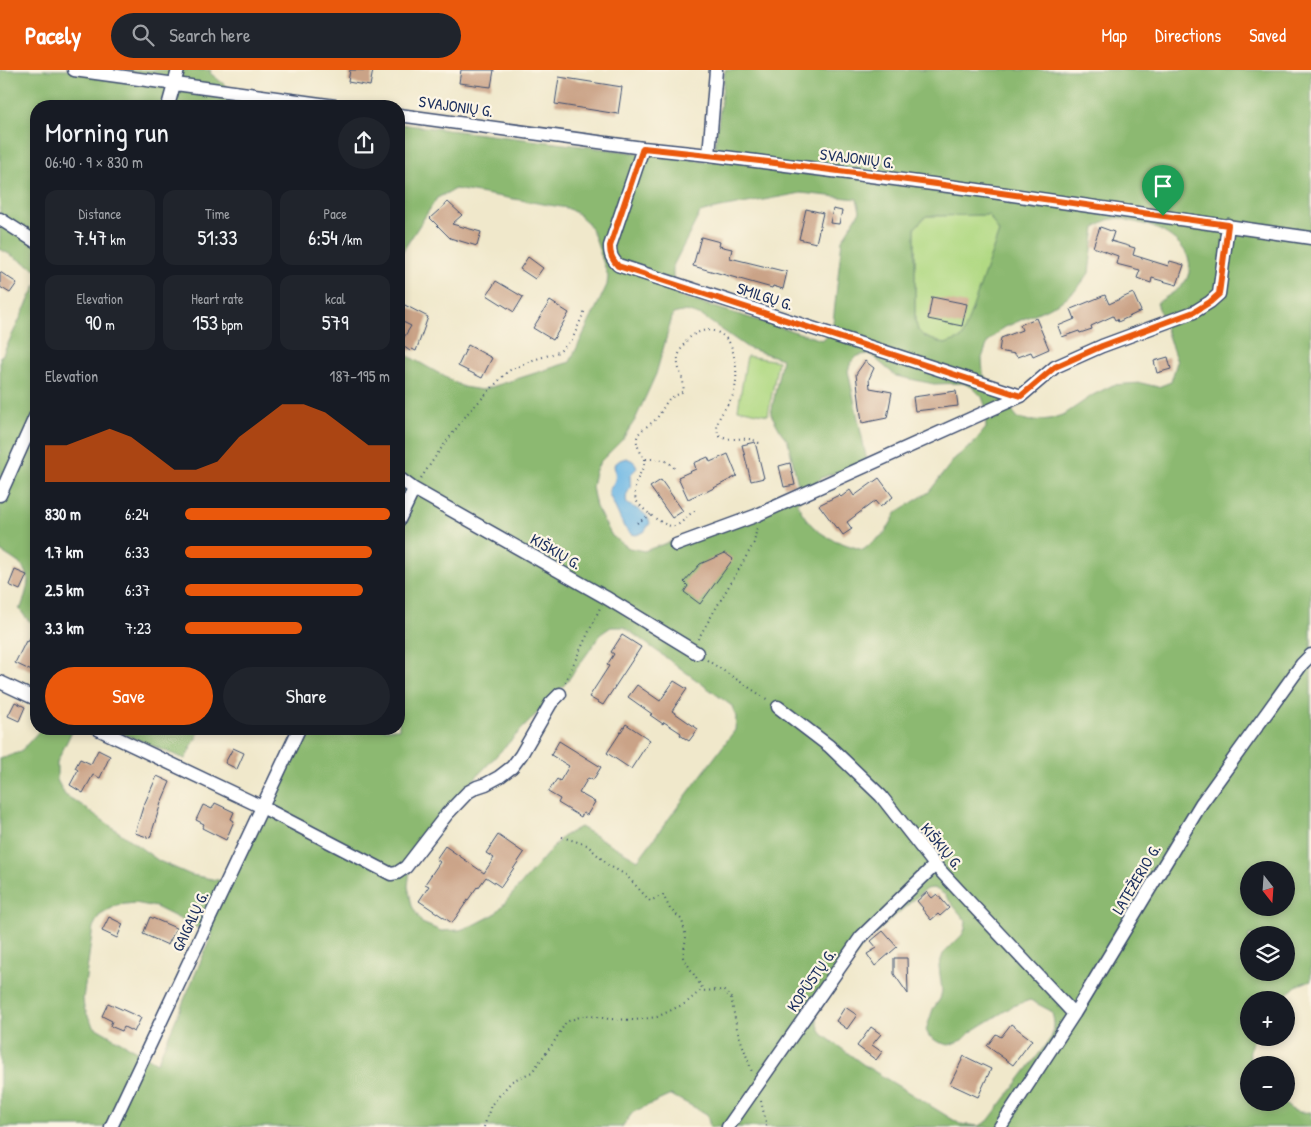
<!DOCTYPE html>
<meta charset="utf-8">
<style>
body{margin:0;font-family:"Patrick Hand",sans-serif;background:#20242c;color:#f1f3f6;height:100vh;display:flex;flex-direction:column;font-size:19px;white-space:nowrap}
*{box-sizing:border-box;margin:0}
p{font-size:16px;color:#9ea1a6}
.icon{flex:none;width:28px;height:28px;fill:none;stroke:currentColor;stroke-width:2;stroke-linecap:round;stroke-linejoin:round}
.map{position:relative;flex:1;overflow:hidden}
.side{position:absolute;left:30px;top:30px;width:375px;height:635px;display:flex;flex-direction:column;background:#171b24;border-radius:20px;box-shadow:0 2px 8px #0003}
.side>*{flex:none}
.needle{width:32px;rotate:163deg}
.tools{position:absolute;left:1240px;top:791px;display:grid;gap:10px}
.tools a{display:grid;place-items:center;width:55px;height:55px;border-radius:50%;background:#171b24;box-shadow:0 2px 8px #0003;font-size:25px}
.pin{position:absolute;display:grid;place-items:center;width:42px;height:42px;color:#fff;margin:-51px -21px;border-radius:50% 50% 50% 0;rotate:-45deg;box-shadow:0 0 5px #0007}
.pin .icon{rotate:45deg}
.round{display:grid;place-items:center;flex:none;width:52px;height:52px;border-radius:26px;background:#20242c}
.headline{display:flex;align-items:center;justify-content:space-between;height:85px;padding:0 15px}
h1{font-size:28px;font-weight:600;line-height:38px}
.stats{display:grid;grid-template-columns:repeat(3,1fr);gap:8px;height:85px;padding:5px 15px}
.stats div{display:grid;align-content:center;border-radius:12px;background:#20242c;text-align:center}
.stats b{font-size:21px;font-weight:600}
.stats small{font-size:14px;font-weight:400}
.stats p{font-size:14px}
.chart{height:140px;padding:10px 15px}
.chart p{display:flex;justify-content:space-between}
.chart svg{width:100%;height:90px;margin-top:5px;fill:#ea580c;opacity:.7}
.primary-button{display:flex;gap:10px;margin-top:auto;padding:10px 15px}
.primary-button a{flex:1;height:58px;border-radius:30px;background:#ea580c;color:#fff;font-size:20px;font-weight:600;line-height:58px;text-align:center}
.primary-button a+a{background:#20242c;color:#f1f3f6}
ul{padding:0 15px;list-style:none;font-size:16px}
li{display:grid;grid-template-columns:80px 60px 1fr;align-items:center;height:38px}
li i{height:12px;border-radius:6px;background:#ea580c}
header{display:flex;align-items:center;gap:30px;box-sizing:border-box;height:70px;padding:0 25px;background:#ea580c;color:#fff}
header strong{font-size:24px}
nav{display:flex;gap:28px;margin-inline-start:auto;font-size:18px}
.search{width:350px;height:45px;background:#20242c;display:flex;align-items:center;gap:12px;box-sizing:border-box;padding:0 18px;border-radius:28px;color:#9ea1a6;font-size:19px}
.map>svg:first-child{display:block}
.green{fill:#b1d983;stroke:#668470}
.forest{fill:#8cb971;stroke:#547468;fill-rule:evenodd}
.water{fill:#6db7e5;stroke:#4473a2}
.building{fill:#caa387}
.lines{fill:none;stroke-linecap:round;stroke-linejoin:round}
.street-casing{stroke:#3b4b6e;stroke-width:15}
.path{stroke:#3b4b6e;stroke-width:2;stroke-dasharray:1 4;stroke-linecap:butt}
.street{stroke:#fff;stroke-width:12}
.route-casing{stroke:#fff;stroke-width:10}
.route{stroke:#ea580c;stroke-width:6}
.labels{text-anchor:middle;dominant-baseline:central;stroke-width:4.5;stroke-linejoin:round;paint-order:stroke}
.street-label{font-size:16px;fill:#1b2f5e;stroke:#fcf5e5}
</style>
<header>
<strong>Pacely</strong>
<div class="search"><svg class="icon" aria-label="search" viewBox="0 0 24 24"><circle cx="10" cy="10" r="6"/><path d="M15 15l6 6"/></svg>Search here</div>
<nav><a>Map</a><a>Directions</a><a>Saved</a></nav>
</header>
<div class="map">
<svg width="1311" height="1057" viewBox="0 0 1311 1057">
<rect width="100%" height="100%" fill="#fcf5e5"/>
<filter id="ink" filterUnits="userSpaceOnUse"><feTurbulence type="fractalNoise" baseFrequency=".02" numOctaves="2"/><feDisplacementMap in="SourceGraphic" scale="10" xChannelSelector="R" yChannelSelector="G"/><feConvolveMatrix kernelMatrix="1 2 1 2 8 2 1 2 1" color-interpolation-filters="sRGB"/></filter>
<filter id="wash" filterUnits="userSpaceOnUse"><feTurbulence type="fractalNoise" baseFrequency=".0096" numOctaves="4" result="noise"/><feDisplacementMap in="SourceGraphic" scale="20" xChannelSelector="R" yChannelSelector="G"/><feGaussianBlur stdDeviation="1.12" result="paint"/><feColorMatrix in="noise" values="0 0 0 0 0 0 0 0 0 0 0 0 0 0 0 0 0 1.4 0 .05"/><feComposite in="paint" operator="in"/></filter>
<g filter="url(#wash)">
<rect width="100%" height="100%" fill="#f0e8cb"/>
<!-- green -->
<path class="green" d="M989,145L999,162L962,269L945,274L925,267L918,260L915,250V158L926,146Z
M747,286L778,291L768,345L738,339Z"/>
<!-- forest -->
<path class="forest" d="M0,0H211L210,3L251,36H36V199L0,179Z
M725,0H1311V910L1296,916L1282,930H1249V968H1255C1249,976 1248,986 1252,995H1249V1032L1284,1033C1293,1042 1298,1043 1311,1042V1057H710L707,1044L671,1025L633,1042L622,1057H0V689L20,682L41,659H73L57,692V710L65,725L80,734L159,791L191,805L217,810L230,811L305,659H399V281L463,317L482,320L570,292L607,215L608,206L594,165L588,153L578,144L567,138L455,119L437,128L399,187V54L713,92ZM801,123L857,129L860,141L842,170L832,262L822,270L678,226L673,210V196L700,143L715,139ZM989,145L999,162L962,268L945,274L925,267L918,260L915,250V158L926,146ZM1120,148C1130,151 1141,153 1150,156C1173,164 1201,186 1185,212C1181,219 1164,228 1157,233L1177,292L1171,312L1158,317L1141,313L1113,315L1093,325L1065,344L1050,349L1031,351L1018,348L983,304L982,288L988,272L1001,259L1059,233L1077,219L1089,203L1092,179L1095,158L1107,150ZM686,241L702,246L748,278L782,289L771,344L781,362L788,371L798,415L795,423L733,450L644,481L629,478L612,466L596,437L592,417L595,402L600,392L622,370L635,350L656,304L673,244ZM870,284L896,306L934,314L963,313L972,317L982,327L985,335L986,358L972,375L955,388L929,422L897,442L885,463L863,480C832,470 812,465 797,433L821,408L867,391L848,301C852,287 856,285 870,284ZM611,557H624L732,636L736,647L735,660L638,790L580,757L562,767L495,844L476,854L460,860L441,861L422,853L412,836L408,816L411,793L421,768L477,706L566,613L602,563ZM1249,800H1286V838H1249ZM934,818L944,824L966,851L965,859L962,865L943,884L939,896L942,921L940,929L933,939L926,960L929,966L938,972L949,975L963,970L971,962L1013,936L1030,930L1051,941C1055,951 1055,958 1051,968L988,1051L979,1056L960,1054L864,995L822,964L817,953V944L865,872L926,819ZM135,833L156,837L212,865L157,993L93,956L84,938L83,929L93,857L99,846L117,835ZM1249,865H1286V902H1249Z
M36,215V556L26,548L19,538H21C33,503 32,500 0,481V286H2Z
M111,659H201L185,689Z"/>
<!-- water -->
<path class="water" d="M626,388C632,390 636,392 637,398L630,405C630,409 631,414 630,418C627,424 625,426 627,434C637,439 647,442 650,453L644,462L636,465L631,464L624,457L609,424V420C617,409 616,408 614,395L620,390Z"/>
<g id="blocks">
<!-- building -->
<path class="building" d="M350,0H373L370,16L348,12Z
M461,0H494L491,17L459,13Z
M559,7L622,17L618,44L555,34Z
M448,132L462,145L452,154L481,162L477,176L450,168L430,148Z
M806,139L823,143L816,173L799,169Z
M833,139L842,141L839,154L830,153Z
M1100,157L1114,162L1111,171L1135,178L1133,185L1168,196L1170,191L1184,195L1177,215L1152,208L1151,213L1137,208L1140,200L1116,194L1118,186L1093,177Z
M701,167L720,172L719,176L732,179L730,188L787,202L783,219L773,216L772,218L693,196Z
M528,187L543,198L535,209L520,199Z
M0,202L17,213L10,223L0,217Z
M496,211L523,227L514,242L487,225Z
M1133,223L1141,241L1118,252L1117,249L1115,250L1113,246L1091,256L1092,259L1080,263L1079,261L1062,267L1058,256L1075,249L1071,239L1105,225L1109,234Z
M932,227L967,234L962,256L928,249Z
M550,231L569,243L553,270L533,258Z
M399,232L428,247L416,281L412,279L410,281L400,274L411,256L399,250Z
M1036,248L1049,279L1033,286L1031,282L1017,287L1015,284L999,281L1001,268L1022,260L1020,255Z
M468,275L492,288L482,308L458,296Z
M1168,287L1171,299L1157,303L1154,291Z
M865,291L874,298L869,309L870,318L892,322L887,348L862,353L856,304Z
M956,321L958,336L915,341L913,327Z
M755,372L764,408L751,411L742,375Z
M728,384L737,406L704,423L703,422L688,429L678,407L696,399L694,393L708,387L710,392Z
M790,393L795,415L784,417L779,396Z
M879,408L893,427L880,437L875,431L847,452L852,459L843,465L838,458L837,459L819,435L839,425L841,427L850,420L854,426Z
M661,410L683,441L672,448L650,417Z
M725,483L733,489L700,534L684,522L688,516L684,512L700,494Z
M15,500L27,505L20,520L9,515Z
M36,555V603L15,593L26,571L28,572Z
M622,565L641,577L603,635L589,627L609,596L607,595L614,584L611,582Z
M674,611L687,619L672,641L698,659L689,671L680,665L681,663L664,652L663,654L650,645L652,644L628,627L637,615L660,631Z
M15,632L25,637L19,651L8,646Z
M626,654L650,670L631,699L607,683Z
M559,671L601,697L593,710L588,708L579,723L595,732L587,745L583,743L581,747L558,733L560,729L548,722L557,709L560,711L569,696L551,685Z
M233,678L244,683L237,699L225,693Z
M98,680L110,686L100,708L93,705L83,723L70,715L78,700L75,698L80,689L91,694Z
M157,706L170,712L161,733L150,768L135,763L143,737Z
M215,733L234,742L231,749L234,751L226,770L202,758L204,754L196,750L203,735L212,739Z
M498,765L524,783L501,817L486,807L478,818L477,817L452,853L419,831L429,816L425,814L440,792L436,789L445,776L484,803L494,788L486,783Z
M927,822L932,828L937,824L949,838L940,846L938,844L931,850L922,839L923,838L917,831Z
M109,847L123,854L117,868L102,861Z
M150,847L176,858L168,875L143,864Z
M883,861L897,877L875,896L867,884L877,878L871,871Z
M894,888H907L908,924L894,904Z
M108,933L141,948L134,962L124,957L122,961L110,956L112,951L102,946Z
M845,937L857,945L847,959L836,951Z
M1011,954L1032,970L1013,995L987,976L996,964L1001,967Z
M871,957L881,964L872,975L882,982L876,990L857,976Z
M964,986L991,999L978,1027L950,1014Z"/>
</g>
</g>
<g filter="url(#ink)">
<use href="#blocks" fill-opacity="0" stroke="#3b4b6e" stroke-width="1"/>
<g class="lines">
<defs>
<path id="street" d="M74,0L335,36
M168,36L178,0
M399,45L643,78L709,85L971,119L1311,168
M643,78L610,176C610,185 612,189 618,195L1021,326
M709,85L716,0
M0,149L36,172
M399,408L414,419L605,527L697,583
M0,425L36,345
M399,450L414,419
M676,475L755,446L1021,326L1055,297L1102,276L1194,242L1210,232L1219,224L1228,155
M0,612L36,629
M778,637L829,676L881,726L935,795L1074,944
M98,659L262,737L391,804L397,803L406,797L447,744L468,722L477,717L486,714L499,707L512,697L521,685L551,633L560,624
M111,1057L299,659
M728,1057L861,867L935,795
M1000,1057L1074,944L1201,734L1302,594L1311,585"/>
</defs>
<!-- street casing -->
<use href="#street" class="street-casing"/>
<!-- path -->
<path class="path" d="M645,389C644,401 634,410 635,422C635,425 635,428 636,430C640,438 665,458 674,456C682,455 688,444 696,440
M674,398C667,388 657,389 645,389C642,386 641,383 639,379C631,362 646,359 656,349C661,343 664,335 669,329C673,326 679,325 683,321C686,309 676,300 678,288C683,263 712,249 729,272C733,278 733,284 735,290C737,301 737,314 733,325C727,339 712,350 719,366C731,373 747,364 759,373L762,372
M421,408L440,380L468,343L508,301L533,290L559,282L572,270L585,240
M637,453L651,444
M698,569L754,473L757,457
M707,590L768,630
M565,612L600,538
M562,767L587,775L608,795L626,805L650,831L663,825L670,839L682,850L686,867L683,887L704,921
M761,1031L767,1057
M484,1057L491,1035L512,1011L532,1002L554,972L566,952L585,945L609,949L635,950L657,947L686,933L700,921L723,920L731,928L737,959L752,1002"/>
<!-- street -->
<use href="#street" class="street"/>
</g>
</g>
<g class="lines" filter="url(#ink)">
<defs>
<path id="route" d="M643,78C838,98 1033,128 1228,155L1219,224L1210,232L1194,242L1102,276L1055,297L1021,326L618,196C612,189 610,185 610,176Z"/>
</defs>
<!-- route casing -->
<use href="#route" class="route-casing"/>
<!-- route -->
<use href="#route" class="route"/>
</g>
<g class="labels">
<!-- street labels -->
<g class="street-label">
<text transform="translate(456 36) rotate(8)">SVAJONIŲ G.</text>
<text transform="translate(857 88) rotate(7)">SVAJONIŲ G.</text>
<text transform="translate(765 226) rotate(18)">SMILGŲ G.</text>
<text transform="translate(556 481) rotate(30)">KIŠKIŲ G.</text>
<text transform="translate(942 776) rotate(50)">KIŠKIŲ G.</text>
<text transform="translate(1136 809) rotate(-59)">LATEŽERIO G.</text>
<text transform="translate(190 851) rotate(-65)">GAIGALŲ G.</text>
<text transform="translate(811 910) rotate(-55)">KOPŪSTŲ G.</text>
</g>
</g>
</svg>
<div class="tools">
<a><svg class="needle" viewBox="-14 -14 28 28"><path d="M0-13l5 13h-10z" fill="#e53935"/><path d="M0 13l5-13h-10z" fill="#9ea1a6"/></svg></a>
<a><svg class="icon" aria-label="layers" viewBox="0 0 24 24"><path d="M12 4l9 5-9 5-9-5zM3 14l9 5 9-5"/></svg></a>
<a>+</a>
<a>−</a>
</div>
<div class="pin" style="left:1163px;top:146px;background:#1e9e55"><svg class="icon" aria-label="arrive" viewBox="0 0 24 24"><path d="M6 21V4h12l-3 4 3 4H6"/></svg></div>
<section class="side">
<div class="headline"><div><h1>Morning run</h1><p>06:40 · 9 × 830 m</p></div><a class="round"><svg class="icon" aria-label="share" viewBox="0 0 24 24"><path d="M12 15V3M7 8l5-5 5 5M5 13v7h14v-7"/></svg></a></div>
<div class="stats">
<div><p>Distance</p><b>7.47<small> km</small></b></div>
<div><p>Time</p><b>51:33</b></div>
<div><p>Pace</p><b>6:54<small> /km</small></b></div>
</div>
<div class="stats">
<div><p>Elevation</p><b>90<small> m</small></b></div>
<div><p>Heart rate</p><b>153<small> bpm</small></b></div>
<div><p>kcal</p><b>579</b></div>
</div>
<div class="chart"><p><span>Elevation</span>187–195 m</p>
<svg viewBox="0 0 160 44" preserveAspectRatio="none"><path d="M0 44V26L10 26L20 22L30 18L40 22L50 30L60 38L70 38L80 34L90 22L100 14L110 6L120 6L130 10L140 18L150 26L160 26V44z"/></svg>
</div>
<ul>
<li><b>830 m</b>6:24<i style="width:100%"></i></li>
<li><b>1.7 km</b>6:33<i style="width:91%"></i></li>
<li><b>2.5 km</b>6:37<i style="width:87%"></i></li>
<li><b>3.3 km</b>7:23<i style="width:57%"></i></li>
</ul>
<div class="primary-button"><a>Save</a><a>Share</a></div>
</section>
</div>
